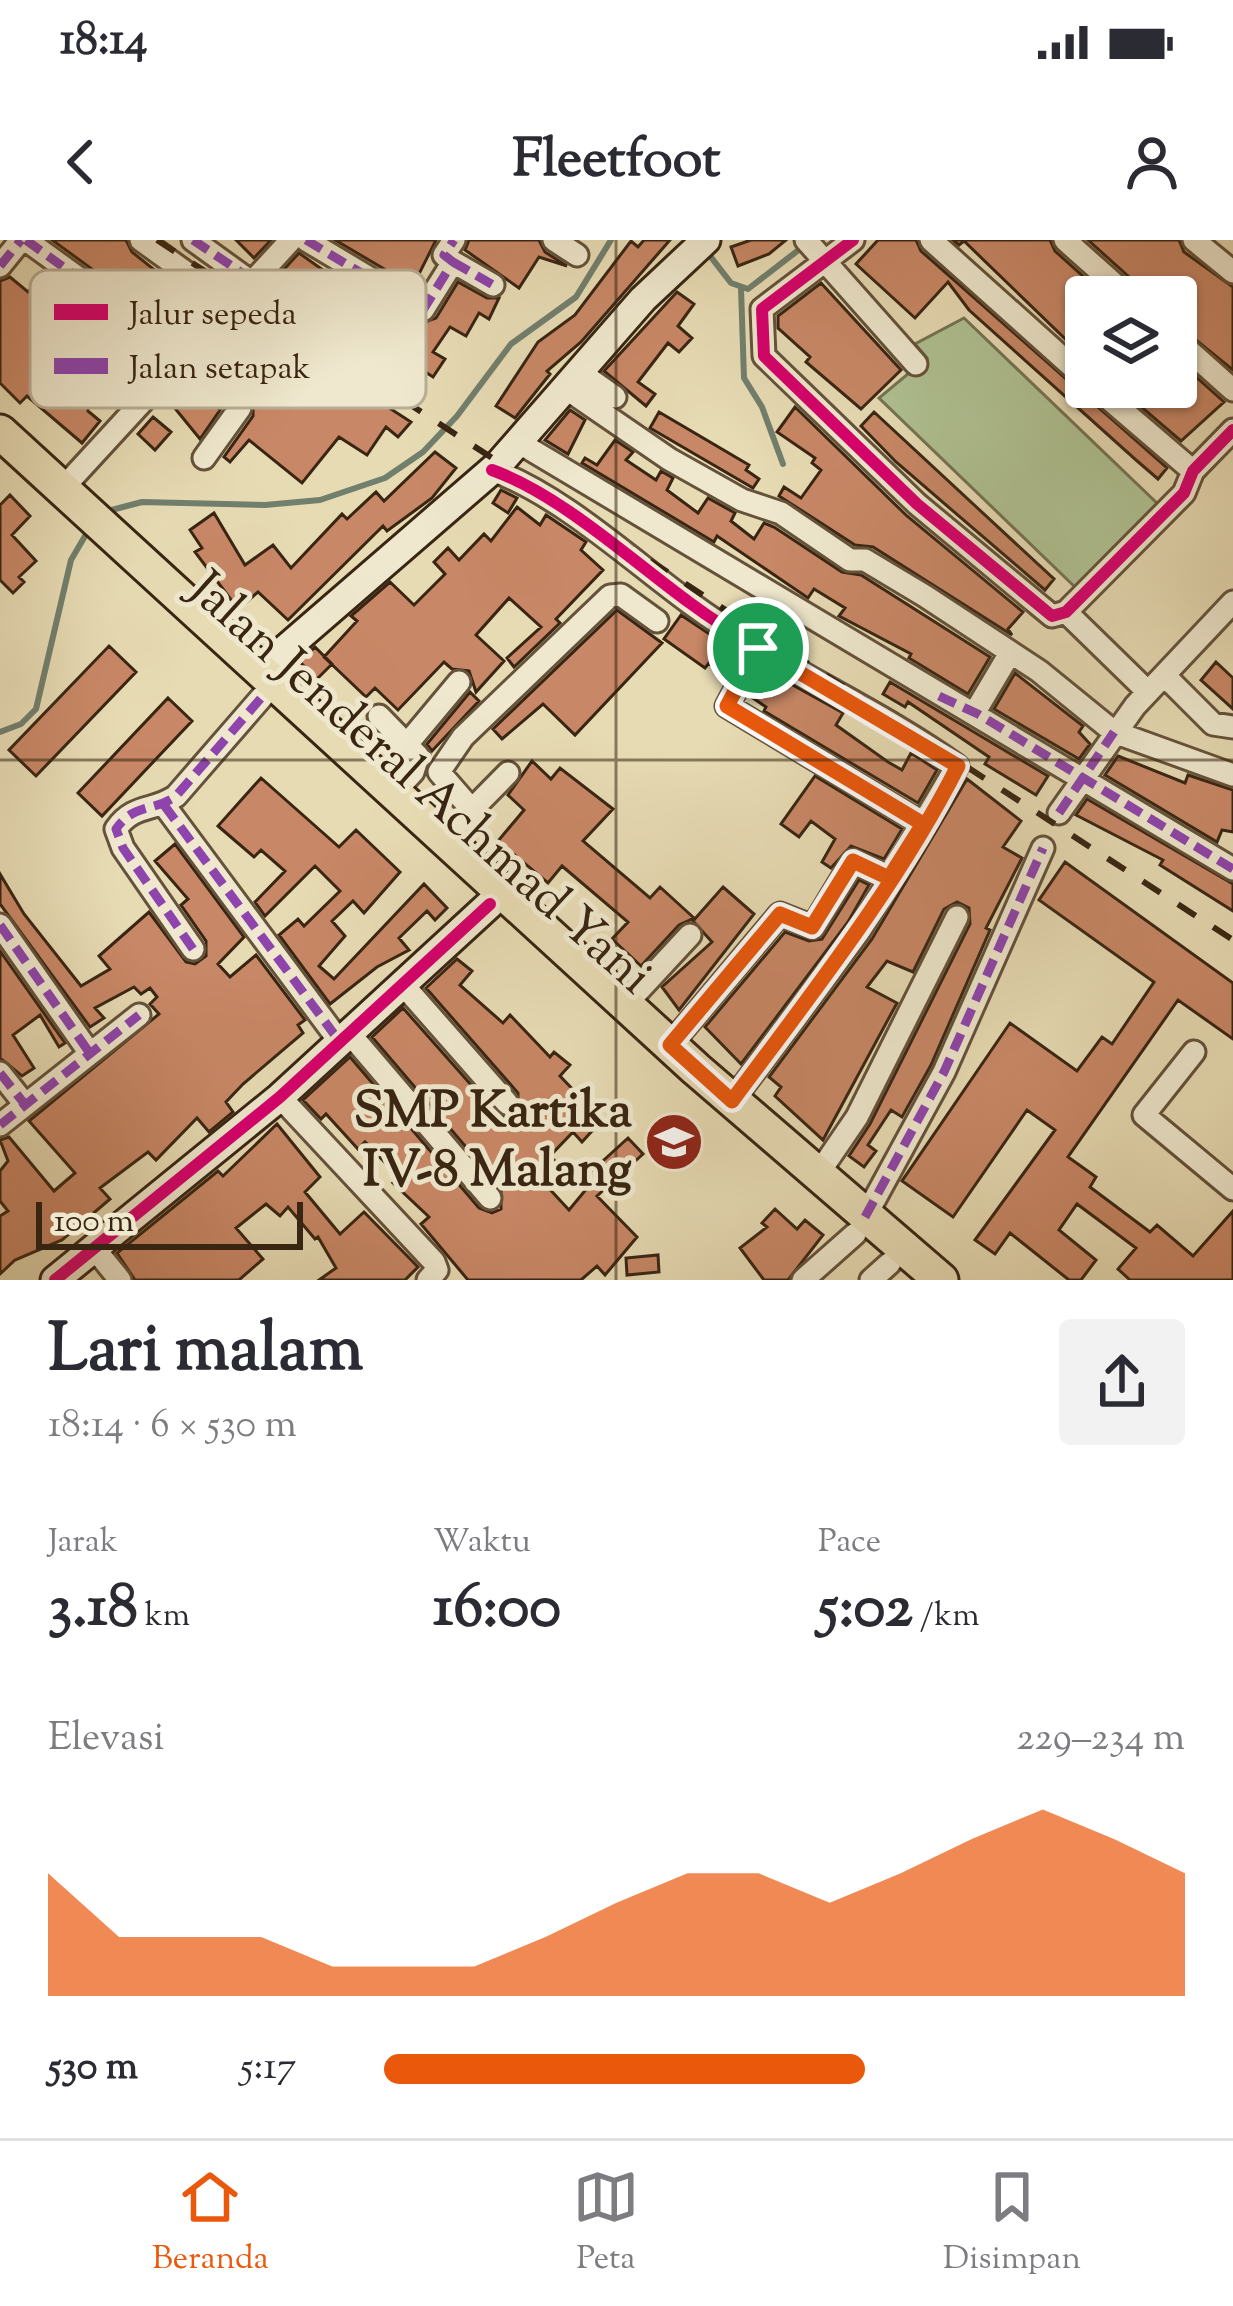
<!DOCTYPE html>
<html lang="id">
<meta charset="utf-8">
<style>
body{margin:0;font-family:"Sorts Mill Goudy",serif;background:#f2f2f3;color:#2b2b33;height:100vh;display:flex;flex-direction:column;font-size:45px;white-space:nowrap}
*{box-sizing:border-box;margin:0}
p{font-size:39px;color:#7c7c81}
.icon{flex:none;width:66px;height:66px;fill:none;stroke:currentColor;stroke-width:2;stroke-linecap:round;stroke-linejoin:round}
.map{position:relative;height:1040px;overflow:hidden}
.side{display:flex;flex-direction:column;background:#fff;flex:1}
.side>*{flex:none}
.controls{position:absolute;left:1065px;top:36px;display:grid;gap:24px}
.controls a{display:grid;place-items:center;width:132px;height:132px;border-radius:12px;background:#fff;box-shadow:0 3px 9px #0004;font-size:60px}
.scale{position:absolute;left:36px;bottom:30px;width:267px;box-sizing:border-box;padding-left:12px;border:6px solid #382512;border-top:0;font-size:33px;line-height:42px;white-space:nowrap;color:#382512;-webkit-text-stroke:9px #efe8ce;paint-order:stroke}
.pin{position:absolute;display:grid;place-items:center;width:102px;height:102px;color:#fff;margin:-51px;border:6px solid #fff;border-radius:50%;box-shadow:0 3px 12px #0007}
.round{display:grid;place-items:center;flex:none;width:126px;height:126px;border-radius:12px;background:#f2f2f3}
.overview{display:flex;align-items:center;justify-content:space-between;height:204px;padding:0 48px}
h1{font-size:66px;font-weight:800;line-height:90px}
.metrics{display:grid;grid-template-columns:repeat(3,1fr);gap:18px;height:204px;padding:12px 48px}
.metrics div{display:grid;align-content:center}
.metrics b{font-size:60px;font-weight:800}
.metrics small{font-size:33px;font-weight:400}
.metrics p{font-size:33px}
.chart{height:336px;padding:24px 48px}
.chart p{display:flex;justify-content:space-between}
.chart svg{width:100%;height:216px;margin-top:12px;fill:#ea580c;opacity:.7}
ul{padding:0 48px;list-style:none;font-size:39px}
li{display:grid;grid-template-columns:192px 144px 1fr;align-items:center;height:90px}
li i{height:30px;border-radius:15px;background:#ea580c}
.status{display:flex;justify-content:space-between;align-items:center;height:84px;padding:0 60px;background:#fff;direction:ltr}
.status svg{height:33px;fill:currentColor}
header{display:flex;justify-content:space-between;align-items:center;height:156px;padding:0 48px;background:#fff;font-size:54px;font-weight:800}
.tabs{display:flex;justify-content:space-around;align-items:center;height:168px;border-top:3px solid #e1e1e2;background:#fff;font-size:33px;color:#7c7c81}
.tabs a{display:grid;justify-items:center;gap:6px}
.tabs .selected{color:#ea580c}
.map>svg:first-child{display:block}
.green{fill:#afc192;stroke:#747352;stroke-width:3}
.lines{fill:none;stroke-linecap:round;stroke-linejoin:round}
.stream{stroke:#717f6d;stroke-width:6}
.building{fill:#c88766;stroke:#382512;stroke-width:3}
.street-casing{stroke:#64523a;stroke-width:27}
.secondary-casing{stroke:#382512;stroke-width:33}
.primary-casing{stroke:#382512;stroke-width:39}
.street{stroke:#efe8ce;stroke-width:21}
.secondary{stroke:#efe8ce;stroke-width:27}
.primary{stroke:#e7dbb4;stroke-width:33}
.rail{stroke:#382512;stroke-width:6;stroke-dasharray:21 21;stroke-linecap:butt}
.quiet{stroke:#8e44ad;stroke-width:9;stroke-dasharray:18 9;stroke-linecap:butt}
.cycleway-casing{stroke:#efe8ce;stroke-width:20}
.cycleway{stroke:#d6006c;stroke-width:12}
.route-casing{stroke:#fff;stroke-width:24}
.route{stroke:#ea580c;stroke-width:15}
.grid{fill:none;stroke:#382512;stroke-width:3;stroke-opacity:0.55}
.labels{text-anchor:middle;dominant-baseline:central;stroke-width:10;stroke-linejoin:round;paint-order:stroke}
.street-label{font-size:51px;fill:#382512;stroke:#efe8ce}
.poi-label{font-size:51px;font-weight:bold;fill:#382512;stroke:#efe8ce;text-anchor:end}
.key{fill:#efe8ce;stroke:#b8ae96;stroke-width:3}
.key-label{font-size:33px;fill:#382512}
</style>
<div class="status"><b>18:14</b><svg viewBox="0 0 49 12"><path d="M0 12V9h3v3zM5 12V6h3v6zM10 12V3h3v9zM15 12V0h3v12zM26 1h20v11H26zM47 4h2v5h-2z"/></svg></div>
<header><svg class="icon" aria-label="back" viewBox="0 0 24 24"><path d="M15 5l-7 7 7 7"/></svg>Fleetfoot<svg class="icon" aria-label="person" viewBox="0 0 24 24"><circle cx="12" cy="8" r="4"/><path d="M4 21q1-7 8-7t8 7"/></svg></header>
<div class="map">
<svg width="1233" height="1040" viewBox="0 0 1233 1040">
<rect width="100%" height="100%" fill="#e7dbb4"/>
<filter id="stains"><feTurbulence type="fractalNoise" baseFrequency=".00167" numOctaves="4"/><feColorMatrix values="0 0 0 0 .2 0 0 0 0 .09 0 0 0 0 .02 0 0 0 .5 -.17"/></filter>
<radialGradient id="worn" r=".72"><stop offset=".6" stop-color="#630" stop-opacity="0"/><stop offset="1" stop-color="#630" stop-opacity=".3"/></radialGradient>
<!-- green -->
<path class="green" d="M964,78L1161,267L1077,349L879,158L927,118L915,104Z"/>
<g class="lines">
<!-- stream -->
<path class="stream" d="M707,12L731,43L748,49L805,5
M741,48L744,138L762,167L783,224
M104,272L142,262L265,265L320,260L385,238L423,212L457,176L511,104L576,57L611,0
M0,492L21,484L36,469L71,320L88,291"/>
</g>
<!-- building -->
<path class="building" d="M52,0H126L132,12L202,68L171,102L129,56Z
M236,0H271L254,18Z
M335,0H436L413,46Z
M469,0H539L545,12L567,26L539,17L519,48L465,10Z
M644,0H670L581,102L547,131L550,134L515,178L496,166L538,102L575,75L631,1L638,7Z
M751,0H786L769,14L738,26L731,7Z
M878,0H916L921,11L1167,228L1158,239L1136,220L969,70L948,42L915,78L856,24Z
M953,0H1050L1055,11L1106,57H1086V119L964,1L959,5Z
M1088,0H1179L1184,12L1233,47V130L1176,84V57H1144L1139,46Z
M299,13L375,67L379,61L396,71L377,101L335,74L330,80L275,39Z
M45,32L110,79L138,110L127,121L83,80L64,101L107,145L89,163L88,171L100,181L82,203L27,156L20,163L0,143V41L10,37L28,52Z
M458,42L487,58H499L489,79L479,73L466,96L450,87L433,112L445,119L433,137L398,114L419,84L436,78Z
M821,43L901,130L861,169L806,122L810,117L778,88V76Z
M677,52L694,64L678,86L692,98L679,112L668,103L638,142L655,154L646,166L604,131Z
M239,87L331,144L374,158L411,182L398,197L386,187L367,215L339,197L302,243L249,200L230,222L224,217L253,176V160L273,134L227,105Z
M1176,119L1224,162L1181,201L1118,147H1176Z
M189,139L220,170L200,199L169,161Z
M795,167L907,276L1023,372L1008,389L1012,395L873,307L855,305L779,256L784,247L801,258L821,230L812,223L815,218L777,192Z
M570,170L585,180L568,214L545,200Z
M659,172L749,225L746,230L759,239L753,248L650,188Z
M874,172L1054,339L1045,350L896,222L861,186Z
M153,177L171,192L155,210L138,194Z
M615,200L633,212L626,220L656,240L661,231L673,238L667,250L698,273L708,258L735,273L731,281L754,299L764,283L774,287L842,332L861,335L990,417L968,454L909,418L911,414L839,376L845,368L814,349L808,358L717,296L714,302L582,223L585,218L597,225Z
M435,212L456,228L432,258L387,291L383,286L288,380L258,352L238,369L195,312L202,308L190,290L214,273L245,325L273,305L291,328L342,274L347,279L376,252L384,261Z
M501,250L517,258L508,273L493,263Z
M10,255L30,276L12,295L36,321L19,337L24,342L13,353L0,340V265Z
M517,267L540,285L546,275L586,302L581,310L603,330L556,379L560,383L514,427L507,418L541,387L509,358L476,395L504,421L476,452L469,431L452,429L444,422L398,470L375,448L366,457L324,417L357,381L351,376L390,342L414,365L445,334L434,322L448,308L459,320L484,294L491,301Z
M617,370L662,403L575,495L543,464L502,499L493,489Z
M681,375L738,413L726,436L709,423L705,428L664,399Z
M109,406L136,432L36,536L9,510Z
M315,407L332,424L317,439L299,421Z
M1216,422L1233,438V469L1201,440Z
M764,429L843,473L836,485L888,522L902,530L911,513L937,530L918,563L764,471L766,467L750,456Z
M1015,433L1083,486L1079,492L1090,504L1079,519L994,469Z
M890,442L1048,536L1036,555L985,524L989,517L908,462L905,467L883,454Z
M470,452L479,461L432,511L427,504Z
M168,458L192,481L102,576L78,553Z
M1118,516L1185,543L1188,535L1233,550V592L1222,590L1217,602L1105,535Z
M532,521L551,539L560,528L613,569L583,601L650,658L660,647L694,678L679,685L641,726L612,699L628,682L562,626L548,643L498,601L524,570L508,555Z
M815,536L902,589L884,619L851,606L831,628L822,622L835,599L811,581L799,597L781,584Z
M261,538L339,607L356,590L400,632L364,673L353,661L332,681L345,696L319,726L334,739L424,644L447,668L435,680L427,671L399,698L409,710L377,727L330,764L279,695L298,679L304,686L340,651L315,626L265,676L255,662L285,631L261,610L254,617L218,586Z
M967,539L1021,581L1003,607L1022,618L986,688L990,690L931,825L902,877L891,870L868,905L876,911L864,927L849,916L870,884L970,684L969,668L957,662L944,669L913,732L887,721L867,747L897,763L823,900L775,856L781,847L769,837L872,699Z
M1087,559L1233,644V671L1160,625L1163,620L1076,575Z
M175,604L244,697L218,724L230,737L256,715L305,780L298,785L303,793L243,844L226,862L233,872L209,892L197,878L156,920L148,912L100,948L110,959L62,1000L15,1020L0,1034V976L8,971L0,961V931L8,921L0,900L9,897L54,951L75,933L29,881L159,774L150,764L157,757L150,748L141,754L134,747L95,768L104,778L90,787L0,664V634L24,674L81,746L110,729L99,716L149,672L186,722L195,724L206,716V701L181,665L188,659L155,621Z
M1065,622L1233,743V799L1178,760L1068,917L1096,937L1090,947L1150,992L1157,985L1193,1016L1233,971V1040H1130L1118,1029L1136,1008L1077,964L1059,990L1096,1020L1081,1040H1069L1010,993L995,1014L975,1000L1055,890L1027,870L953,977L902,941L1010,783L1077,831L1102,797L1112,804L1154,742L1039,660Z
M859,640L869,645L848,682L741,824L705,787L785,692L809,701L822,699Z
M723,647L754,674L679,770L662,747L712,702L693,681Z
M0,711L65,803L59,807L40,775L13,795L34,828L22,836L0,818Z
M457,719L472,731L460,745L503,783L510,775L550,817L554,812L570,825L560,836L602,880L582,902L573,892L550,916L560,926L544,943L569,970L598,935L593,930L628,898L643,914L597,956L637,997L605,1035L597,1026L581,1040H468L421,984L429,977L393,943L400,938L365,902L358,909L326,874L321,879L303,860L350,817L479,968L492,973L501,969V948L372,797L403,768L496,873L509,878L518,873V853L426,748Z
M277,884L320,937L305,952L340,994L364,972L418,1027L405,1040H319L336,1028L318,997L315,999L288,967L280,976L266,964L236,988L263,1019L239,1040H135L117,1013L218,931L223,936Z
M775,969L797,989L805,980L823,995L788,1040H764L740,1008L767,987L762,983Z
M658,1015L659,1032L627,1035L626,1018Z"/>
<g class="lines">
<defs>
<path id="street" d="M26,0L120,68L174,128
M141,0L231,65L343,132
M193,0L384,138
M306,0L423,70L453,22L444,15L454,0
M554,0L577,15
M806,0L916,124
M853,0L762,69L764,116L917,264L1052,376L1066,372L1184,253L1193,231L1233,190
M931,0L1086,139
M1065,0L1129,57
M1194,0L1233,32
M453,22L493,45
M0,26L21,0
M1176,99L1233,150
M187,116L240,168L204,218
M581,133L615,157
M1095,147L1193,231
M567,149L669,219L742,260L781,273L850,320H865L925,356L1039,431L1114,492L1233,535
M518,202L1233,629
M492,230C561,255 631,320 690,363C774,425 875,467 957,526L860,690L732,861
M62,249L291,0
M1066,372L1148,452
M758,408L727,466L923,584
M1165,436L1213,484L1233,487
M975,472L1010,413
M379,476L418,516L413,532L395,551
M408,503L459,442
M164,565L340,802
M472,570L439,532L463,497L610,356L621,355L657,381
M1059,573L1135,466L1233,362
M445,597L508,533
M0,685L89,812
M193,709L123,608L116,589C134,563 154,572 176,556L262,457
M405,747L507,863
M627,763L690,695
M350,794L490,958
M670,805L780,674L813,687L853,621L889,638
M1194,812L1144,875L1233,949
M0,833L23,862
M280,857L434,1022L437,1030L428,1040
M0,885L139,775
M816,937L857,877L957,677
M865,977L944,832L1043,608
M94,1008L120,1040
M803,1040L855,994
M871,1040L890,1023"/>
<path id="secondary" d="M261,430L498,225L643,59L706,0
M55,1040L280,857L490,664"/>
<path id="primary" d="M0,192L696,829L941,1040"/>
</defs>
<!-- street casing -->
<use href="#street" class="street-casing"/>
<!-- secondary casing -->
<use href="#secondary" class="secondary-casing"/>
<!-- primary casing -->
<use href="#primary" class="primary-casing"/>
<!-- street -->
<use href="#street" class="street"/>
<!-- secondary -->
<use href="#secondary" class="secondary"/>
<!-- primary -->
<use href="#primary" class="primary"/>
<!-- rail -->
<path class="rail" d="M157,0L1233,700"/>
<!-- quiet -->
<path class="quiet" d="M26,0L120,68L174,128
M193,0L254,41
M306,0L423,70L453,22L444,15L454,0
M453,22L493,45
M0,26L21,0
M939,456L978,474L1233,629
M164,565L340,802
M1059,573L1114,492
M0,685L89,812
M193,709L123,608L116,589C134,563 154,572 176,556L262,457
M0,833L23,862
M0,885L139,775
M865,977L944,832L1043,608"/>
<defs>
<path id="cycleway" d="M853,0L762,69L764,116L917,264L1052,376L1066,372L1184,253L1193,231L1233,190
M492,230C561,255 631,320 690,363C774,425 875,467 957,526L860,690L732,861
M55,1040L280,857L490,664"/>
</defs>
<!-- cycleway casing -->
<use href="#cycleway" class="cycleway-casing"/>
<!-- cycleway -->
<use href="#cycleway" class="cycleway"/>
</g>
<g class="lines">
<defs>
<path id="route" d="M758,408L727,466L923,584L889,638L853,621L812,687L780,674L670,805L732,861C812,753 897,646 958,526L758,408"/>
</defs>
<!-- route casing -->
<use href="#route" class="route-casing"/>
<!-- route -->
<use href="#route" class="route"/>
</g>
<!-- grid -->
<path class="grid" d="M616,0V1040M0,520H1233"/>
<!-- icons -->
<defs>
<symbol id="school-disc" viewBox="-11 -11 22 22"><circle r="9.5" fill="#8f2418" stroke="#efe8ce"/><path d="M0-5L7-2L0 1L-7-2ZM-4 1L0 2.5L4 1V4Q0 6-4 4Z" fill="#fff"/></symbol>
</defs>
<g fill-rule="evenodd">
<use href="#school-disc" x="641" y="869" width="66" height="66"/>
</g>
<g class="labels">
<!-- street labels -->
<g class="street-label">
<text transform="translate(419 545) rotate(42)">Jalan Jenderal Achmad Yani</text>
</g>
<!-- poi labels -->
<g class="poi-label">
<text x="632" y="873">SMP Kartika<tspan x="632" dy="59">IV-8 Malang</tspan></text>
</g>
</g>
<!-- legend -->
<rect x="30" y="30" width="396" height="138" rx="18" class="key"/>
<rect x="54" y="64" width="54" height="16" fill="#d6006c"/>
<rect x="54" y="118" width="54" height="16" fill="#8e44ad"/>
<g class="key-label">
<text x="129" y="84">Jalur sepeda</text>
<text x="129" y="138">Jalan setapak</text>
</g>
<rect width="100%" height="100%" filter="url(#stains)"/>
<rect width="100%" height="100%" fill="url(#worn)"/>
</svg>
<div class="controls">
<a><svg class="icon" aria-label="layers" viewBox="0 0 24 24"><path d="M12 4l9 5-9 5-9-5zM3 14l9 5 9-5"/></svg></a>
</div>
<div class="scale">100 m</div>
<div class="pin" style="left:758px;top:408px;background:#1e9e55"><svg class="icon" aria-label="arrive" viewBox="0 0 24 24"><path d="M6 21V4h12l-3 4 3 4H6"/></svg></div>
</div>
<section class="side">
<div class="overview"><div><h1>Lari malam</h1><p>18:14 · 6 × 530 m</p></div><a class="round"><svg class="icon" aria-label="share" viewBox="0 0 24 24"><path d="M12 15V3M7 8l5-5 5 5M5 13v7h14v-7"/></svg></a></div>
<div class="metrics">
<div><p>Jarak</p><b>3.18<small> km</small></b></div>
<div><p>Waktu</p><b>16:00</b></div>
<div><p>Pace</p><b>5:02<small> /km</small></b></div>
</div>
<div class="chart"><p><span>Elevasi</span>229–234 m</p>
<svg viewBox="0 0 160 44" preserveAspectRatio="none"><path d="M0 44V19L10 32L20 32L30 32L40 38L50 38L60 38L70 32L80 25L90 19L100 19L110 25L120 19L130 12L140 6L150 12L160 19V44z"/></svg>
</div>
<ul>
<li><b>530 m</b>5:17<i style="width:60%"></i></li>
</ul>
</section>
<nav class="tabs">
<a class="selected"><svg class="icon" aria-label="home" viewBox="0 0 24 24"><path d="M3 11l9-7 9 7M6 9v11h12V9"/></svg>Beranda</a>
<a><svg class="icon" aria-label="map" viewBox="0 0 24 24"><path d="M3 6l6-2 6 2 6-2v14l-6 2-6-2-6 2zM9 4v14M15 6v14"/></svg>Peta</a>
<a><svg class="icon" aria-label="saved" viewBox="0 0 24 24"><path d="M7 4h10v16l-5-4-5 4z"/></svg>Disimpan</a>
</nav>
